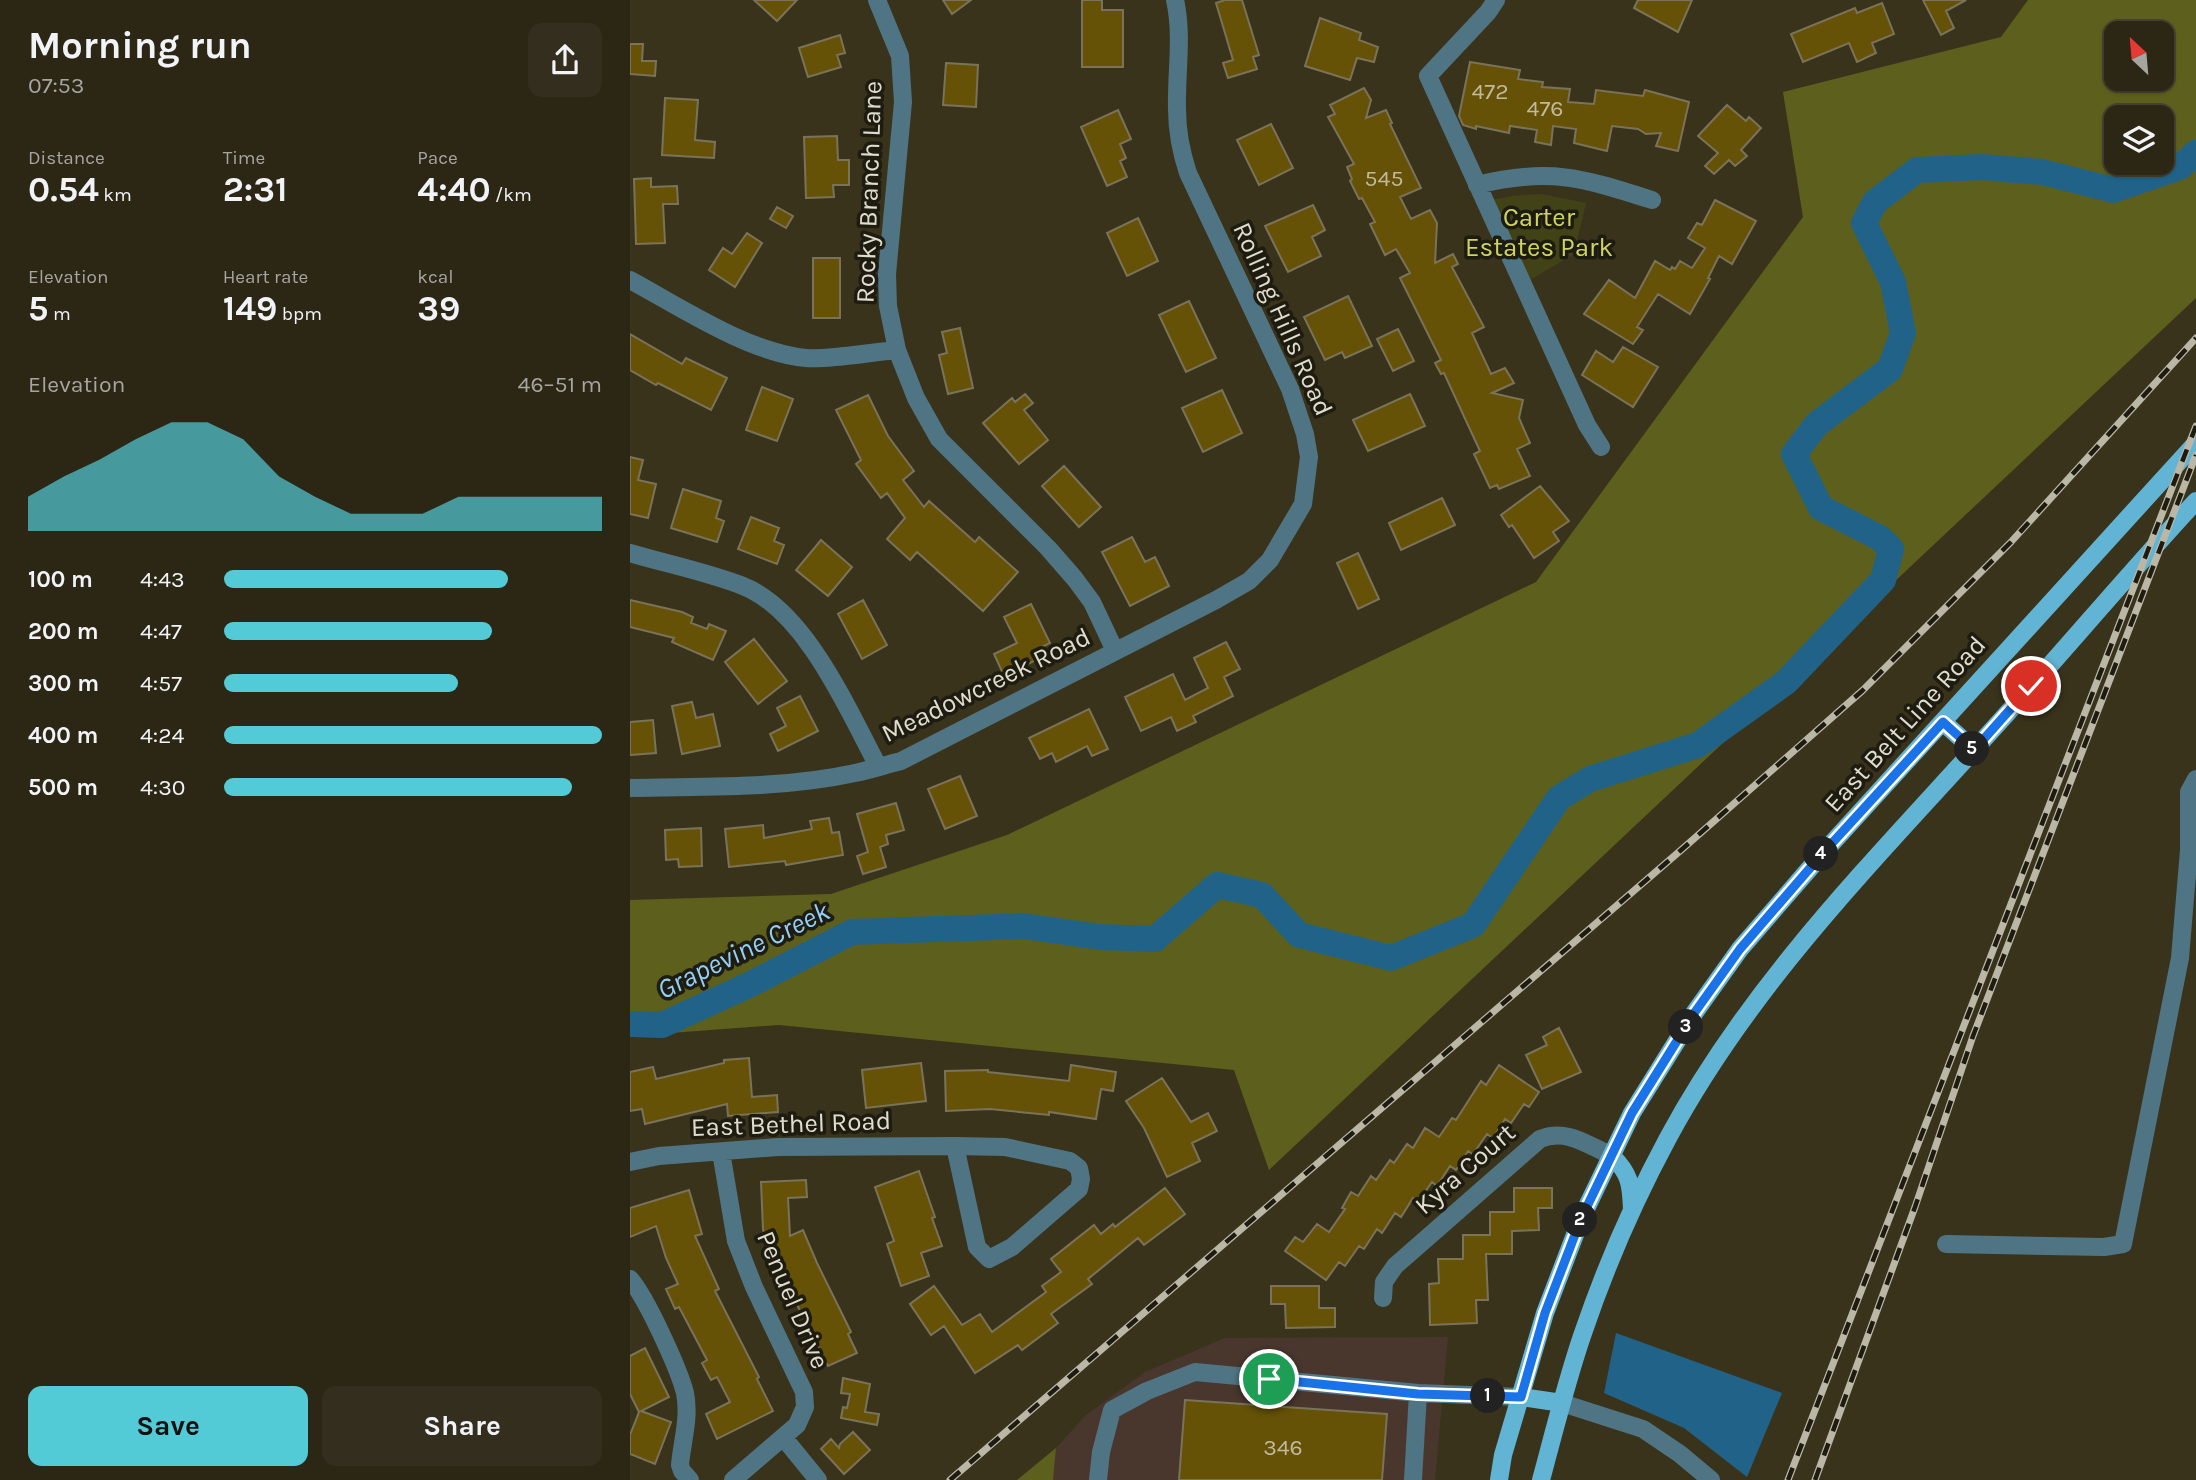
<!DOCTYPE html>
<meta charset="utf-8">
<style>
body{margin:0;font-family:Karla,sans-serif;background:#342e1e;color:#f1f3f6;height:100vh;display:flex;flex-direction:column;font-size:26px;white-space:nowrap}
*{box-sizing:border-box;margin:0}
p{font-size:23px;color:#a6a5a0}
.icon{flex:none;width:38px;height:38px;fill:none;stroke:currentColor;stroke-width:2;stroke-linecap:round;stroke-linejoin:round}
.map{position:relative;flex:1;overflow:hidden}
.drawer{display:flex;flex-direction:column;background:#2c2615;width:630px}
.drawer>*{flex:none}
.needle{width:46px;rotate:334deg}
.buttons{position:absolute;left:1474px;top:21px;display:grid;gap:14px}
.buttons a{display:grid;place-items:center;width:70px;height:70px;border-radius:14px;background:#2c2615;box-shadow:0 2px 5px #0004,0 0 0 2px #484334;font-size:35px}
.pin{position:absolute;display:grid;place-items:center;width:60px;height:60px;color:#fff;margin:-30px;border:4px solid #fff;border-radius:50%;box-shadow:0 2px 7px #0007}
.km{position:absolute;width:35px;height:35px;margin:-18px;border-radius:50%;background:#222;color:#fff;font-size:19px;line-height:35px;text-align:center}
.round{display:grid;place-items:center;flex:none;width:74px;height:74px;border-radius:14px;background:#342e1e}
.overview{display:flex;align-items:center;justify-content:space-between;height:119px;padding:0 28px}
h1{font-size:38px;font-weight:700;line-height:52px}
.stats{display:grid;grid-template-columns:repeat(3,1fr);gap:10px;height:119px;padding:7px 28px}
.stats div{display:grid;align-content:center}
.stats b{font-size:35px;font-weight:700}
.stats small{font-size:19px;font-weight:400}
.stats p{font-size:19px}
.chart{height:196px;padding:14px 28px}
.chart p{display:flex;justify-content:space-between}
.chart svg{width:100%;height:126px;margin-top:7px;fill:#52cbd7;opacity:.7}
.action{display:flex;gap:14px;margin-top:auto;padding:14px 28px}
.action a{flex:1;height:80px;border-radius:14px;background:#52cbd7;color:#111;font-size:28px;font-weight:700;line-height:80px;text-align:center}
.action a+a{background:#342e1e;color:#f1f3f6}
ul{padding:0 28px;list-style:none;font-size:23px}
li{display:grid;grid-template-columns:112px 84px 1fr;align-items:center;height:52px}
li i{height:18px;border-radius:9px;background:#52cbd7}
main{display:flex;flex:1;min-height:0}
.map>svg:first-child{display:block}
.industrial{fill:#49372e}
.green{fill:#414317}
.forest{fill:#5d601d;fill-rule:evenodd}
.water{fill:#216388}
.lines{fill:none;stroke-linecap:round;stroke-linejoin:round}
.river{stroke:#216388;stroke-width:26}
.building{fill:#655207;stroke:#7a735a;stroke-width:2}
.minor{stroke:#4f7585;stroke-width:18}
.major{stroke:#62b4d5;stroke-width:18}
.rail-casing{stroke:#bbb7a7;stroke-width:7}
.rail{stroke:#1e1b11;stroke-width:4.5;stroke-dasharray:13;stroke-linecap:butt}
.route-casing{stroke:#fff;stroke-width:14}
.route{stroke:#1a73e8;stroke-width:9}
.labels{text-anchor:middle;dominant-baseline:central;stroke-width:7;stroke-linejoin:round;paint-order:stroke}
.number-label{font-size:23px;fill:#c1ba9c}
.street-label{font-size:26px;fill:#e0dcce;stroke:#1e1b11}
.park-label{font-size:26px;fill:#ced45f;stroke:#1e1b11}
.water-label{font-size:28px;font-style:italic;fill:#93d0f8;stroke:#1e1b11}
</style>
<main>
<section class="drawer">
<div class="overview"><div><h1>Morning run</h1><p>07:53</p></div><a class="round"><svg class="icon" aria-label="share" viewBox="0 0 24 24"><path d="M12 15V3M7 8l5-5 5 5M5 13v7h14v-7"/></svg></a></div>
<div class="stats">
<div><p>Distance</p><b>0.54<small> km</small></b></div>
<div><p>Time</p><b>2:31</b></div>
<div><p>Pace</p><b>4:40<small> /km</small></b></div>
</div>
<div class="stats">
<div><p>Elevation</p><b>5<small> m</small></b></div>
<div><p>Heart rate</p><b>149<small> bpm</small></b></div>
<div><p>kcal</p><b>39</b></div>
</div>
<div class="chart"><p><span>Elevation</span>46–51 m</p>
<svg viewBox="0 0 160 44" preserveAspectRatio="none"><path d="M0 44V32L10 25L20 19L30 12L40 6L50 6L60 12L70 25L80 32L90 38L100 38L110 38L120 32L130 32L140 32L150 32L160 32V44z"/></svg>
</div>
<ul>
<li><b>100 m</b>4:43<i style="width:75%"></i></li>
<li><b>200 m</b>4:47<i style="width:71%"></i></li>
<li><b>300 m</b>4:57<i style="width:62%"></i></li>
<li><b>400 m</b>4:24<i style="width:100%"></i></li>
<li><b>500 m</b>4:30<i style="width:92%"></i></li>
</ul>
<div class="action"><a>Save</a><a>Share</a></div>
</section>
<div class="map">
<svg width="1566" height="1480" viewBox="0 0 1566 1480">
<rect width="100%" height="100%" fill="#3a331c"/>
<!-- industrial -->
<path class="industrial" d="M818,1337L805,1480H423L426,1448L455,1416L515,1372L595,1338Z"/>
<!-- green -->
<path class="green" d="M911,194L956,203L944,254L893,284L855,201L882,196Z"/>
<!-- forest -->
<path class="forest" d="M1398,0H1566V298L639,1170L604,1070L149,1025L0,1036V900L201,894L377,835L906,582L1173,217L1153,92L1371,37ZM1486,33H1531V79H1486ZM1486,117H1531V163H1486Z
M426,1448L423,1480H387Z"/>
<!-- water -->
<path class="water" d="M986,1333L1152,1393L1117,1477L1054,1428L974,1393Z"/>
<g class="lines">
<!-- river -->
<path class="river" d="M0,1024L32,1025L121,984L222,932L393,926L470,937L525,939L587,885L632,895L669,935L761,958L843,925L929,798L960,779L1068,745L1156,682L1253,580L1261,549L1250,538L1191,508L1164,454L1187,424L1260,369L1273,333L1263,282L1234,223L1245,202L1287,170L1351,167L1412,172L1483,190L1550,167L1566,153"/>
</g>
<!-- building -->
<path class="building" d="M124,0H167L147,21Z
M313,0H341L322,14Z
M452,0H472V10H493V67H452Z
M595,0H612L629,55L623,57L627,69L598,78L593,63L603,60L586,3Z
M1008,0H1062L1048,32L1004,8Z
M1293,0H1336L1316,11L1324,28L1311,35Z
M1252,3L1264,34L1242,43L1246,53L1227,62L1219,43L1173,62L1161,34L1225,8L1227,13Z
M690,18L731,33L729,40L748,47L744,62L727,58L720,80L675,66Z
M210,35L215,53L207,55L211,67L178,77L169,48Z
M0,44H13L12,61H26L25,76L0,74Z
M840,62L890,70L888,79L913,82L912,87L940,89L938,102L964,104L966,90L1013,96L1015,90L1059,102L1048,151L1026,146L1031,133L1016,134L1008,129L982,126L977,151L944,143L946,129L923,126L921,145L905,142L907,130L880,126L879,133L846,126V129L833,125L829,116Z
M316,63L348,65L346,107L313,105Z
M734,88L741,100L736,118L756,110L762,123L760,124L791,188L770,197L781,219L800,210L807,223L805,263L823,254L828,264L822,267L854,327L842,333L861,374L875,368L884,383L862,393L893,400L889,418L900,443L887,449L900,476L869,489L867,485L860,488L844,454L850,451L814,373L811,374L805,363L811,360L770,278L780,273L766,249L755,255L740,224L745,222L732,198L729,199L720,181L722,179L717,167L724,164L698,117L705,114L700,105Z
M35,98L68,100L65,140L85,142L84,158L32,155Z
M1097,105L1116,121L1119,117L1131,128L1111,150L1117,156L1105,166L1099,160L1084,174L1075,166L1088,153L1068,136Z
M488,110L501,139L490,144L496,158L490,161L497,177L477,186L451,127Z
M641,124L663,168L629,185L607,140Z
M207,136L208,160H219V185H203L204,197L176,198L174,137Z
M21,178V187L47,186L48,204H33L35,243L6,244L4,179Z
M1085,200L1126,221L1102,264L1089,256L1078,278L1080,279L1060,314L1028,294L1007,327L1013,330L1003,344L954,314L979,280L1005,298L1025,261L1040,270L1042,267L1045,269L1050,261L1062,268L1075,248L1058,238L1067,223L1072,225Z
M683,205L695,230L682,237L691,256L658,272L635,226Z
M147,207L163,216L156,228L140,219Z
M508,218L528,261L497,276L477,233Z
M117,233L132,243L105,287L79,270L93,248L102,254Z
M183,258H210V318H183Z
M718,296L742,346L715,358L712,352L695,360L674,317Z
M559,301L586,358L556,372L529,315Z
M330,328L343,388L318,394L309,355L317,353L312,332Z
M768,329L784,361L763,371L747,339Z
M0,334L52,364L56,358L97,378L81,410L28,383L26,385L0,370Z
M993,347L1028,367L1003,407L952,375L966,351L983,362Z
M132,387L163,399L147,441L116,430Z
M592,390L612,433L573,452L552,408Z
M395,394L403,403L394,410L418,440L389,464L353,423L382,398L385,402Z
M780,394L795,426L738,451L723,420Z
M238,395L258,436L284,471L273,480L294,507L299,501L345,542L349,537L388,572L353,611L287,552L280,560L257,539L275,518L257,493L251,498L226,464L231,460L206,410Z
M0,457L13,460L8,480L26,484L18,518L0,514Z
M434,466L471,507L449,527L412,486Z
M910,486L939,521L923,532L929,541L904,558L882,525L879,527L871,515Z
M53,489L91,501L86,518L94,521L87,542L41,528Z
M812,498L825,525L771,550L759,523Z
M121,517L149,528L144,541L154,545L147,564L108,549Z
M502,537L515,562L525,557L539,586L500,606L472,552Z
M191,540L222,567L198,596L166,570Z
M728,553L749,599L728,609L707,563Z
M0,600L52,612L63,617L61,623L77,629L79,624L96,631L83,660L42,642L44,638L0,627Z
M233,600L257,645L232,659L208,614Z
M401,604L420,643L402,652L406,660L374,676L364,654L387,643L374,617Z
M124,639L157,681L128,704L95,662Z
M596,642L610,669L594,677L603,696L563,716L566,722L547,731L541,717L511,731L495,697L543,674L555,700L578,688L564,658Z
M170,696L188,731L148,751L140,734L156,726L147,708Z
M62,702L66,718L83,714L90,746L52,754L42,706Z
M459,709L478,749L462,756L457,746L426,762L422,753L410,759L399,738Z
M23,720L26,753L0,755V722Z
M330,776L347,816L315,829L298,789Z
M266,803L274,830L256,835L258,844L250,847L256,867L233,874L227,856L238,852L227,814Z
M199,818L202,833L209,832L213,855L156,865L155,861L99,867L95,829L133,825L134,838L182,829L180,821Z
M71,828L72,866L49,867L48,859L36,860L35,830Z
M929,1028L951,1072L912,1089L896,1055L917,1045L913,1037Z
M119,1058L122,1097L147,1095L148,1112L98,1116L97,1104L15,1124L12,1109L0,1111V1072L23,1067L26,1079L94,1063V1060Z
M291,1063L296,1101L236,1108L232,1070Z
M441,1065L486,1072L483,1091L471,1089L466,1119L419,1112V1115L360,1109L316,1111L315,1071L358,1070V1072L439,1081Z
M869,1065L909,1092L899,1107L894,1104L881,1123L875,1119L863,1138L857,1134L843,1154L838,1151L826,1170L820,1166L807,1186L802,1182L788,1202L783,1198L771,1217L765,1213L752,1233L747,1229L734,1249L729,1246L715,1266L709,1262L696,1280L655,1251L665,1237L673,1242L687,1224L699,1232L715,1209L712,1208L721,1192L728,1196L741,1176L746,1180L760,1160L764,1163L777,1144L783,1148L795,1128L809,1137L822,1118L826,1120L851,1081L856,1085Z
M532,1078L561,1122L578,1113L587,1131L562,1143L570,1161L537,1177L514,1128L496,1101Z
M289,1171L305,1217L302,1218L312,1246L291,1253L299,1276L271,1286L257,1244L264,1241L245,1187Z
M176,1180L177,1197L158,1198L160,1236L173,1230L187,1263L221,1332L218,1334L227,1353L198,1366L160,1291L133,1230L131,1182Z
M535,1188L555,1214L514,1245L508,1238L458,1279L462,1284L421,1314L428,1323L392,1350L388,1345L345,1373L314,1326L301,1335L280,1304L304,1286L332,1325L350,1314L362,1332L416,1292L412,1286L431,1272L421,1259L464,1225L471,1234L483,1224L485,1227Z
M884,1188H922V1208H908L909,1230L882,1231V1254H856L858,1300H846L847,1323L800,1325L799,1284L809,1283L808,1259H833V1235H860V1212H884Z
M59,1190L72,1234L65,1236L89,1289L85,1291L129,1377L127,1379L143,1411L87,1439L76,1414L100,1402L87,1377L81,1380L72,1363L77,1360L49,1307L45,1309L36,1289L48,1284L36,1258L26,1226L0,1237V1208Z
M641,1286H689V1308H705V1327L656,1328L655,1304H641Z
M15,1348L39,1397L11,1411L41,1422L25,1464L0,1454V1435L9,1412L0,1394V1356Z
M213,1378L240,1384L235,1412L249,1414L247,1425L211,1418L213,1407L217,1408L220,1394L211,1393Z
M555,1400L757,1414L752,1480H549Z
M223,1432L240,1450L214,1474L191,1449L201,1439L209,1448L210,1444Z"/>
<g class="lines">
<!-- minor -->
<path class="minor" d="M247,0L270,56L273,102L257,274L258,306L267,350L286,398L309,439L418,548L445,579L462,602L485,651
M866,0L858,12L798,76L957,425L971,447
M847,185C920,167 953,178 1022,200
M0,280C50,307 119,353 176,358C201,360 241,352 267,350
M0,553C37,564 77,572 113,586C176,611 218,710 248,766
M0,788C74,786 152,789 225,773C240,770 255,765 271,761L586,600L619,581L640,560L673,504L679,457L675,434L660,389L558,173C551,152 547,131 547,109C546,73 553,36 545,0
M325,1146L375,1147L440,1161L449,1168L451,1179L449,1189L382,1247L359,1259L347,1247Z
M91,1152L106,1241L124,1287L174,1392L175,1407L167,1425L103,1480
M0,1162L29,1156L148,1147L325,1146
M1316,1244L1474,1247L1493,1244L1550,958L1559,850V792L1566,779
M0,1279C16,1297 49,1369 55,1393C60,1418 52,1441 50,1465L52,1471L60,1480
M753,1298L754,1282L765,1266L910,1139C936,1128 958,1145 982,1156
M932,1403L1013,1429L1050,1454L1081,1480
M153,1437L188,1480
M468,1480L471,1452L482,1410L517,1391L565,1372L788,1393
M783,1480L788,1393L891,1397"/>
<!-- major -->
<path class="major" d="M1313,722L1344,750
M982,1156C1000,1174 1001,1184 1002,1209
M891,1397L932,1403
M869,1480L873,1455L915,1313L951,1219L1002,1113L1065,1012L1110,949L1193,853L1566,443
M911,1480C924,1432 936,1383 952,1336C975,1268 1004,1201 1038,1138C1117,991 1231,874 1342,752C1418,670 1490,583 1566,501"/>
<defs>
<path id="rail" d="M320,1480L1050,851L1232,691L1381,542L1566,338
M1158,1480L1566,426
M1185,1480L1285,1207L1343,1036L1566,455"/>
</defs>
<!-- rail casing -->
<use href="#rail" class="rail-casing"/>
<!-- rail -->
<use href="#rail" class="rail"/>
</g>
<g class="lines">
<defs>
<path id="route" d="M639,1379L788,1394L891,1397L915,1313L951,1219L1002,1113L1065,1012L1110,949L1193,853L1313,722L1344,750L1401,686"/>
</defs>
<!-- route casing -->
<use href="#route" class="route-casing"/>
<!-- route -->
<use href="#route" class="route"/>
</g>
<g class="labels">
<!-- number labels -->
<g class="number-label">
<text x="860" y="91">472</text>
<text x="915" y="108">476</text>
<text x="754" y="178">545</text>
<text x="653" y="1447">346</text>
</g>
<!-- street labels -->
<g class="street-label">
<text transform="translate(239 192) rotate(-88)">Rocky Branch Lane</text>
<text transform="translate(653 319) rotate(66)">Rolling Hills Road</text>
<text transform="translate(356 685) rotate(-26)">Meadowcreek Road</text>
<text transform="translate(1275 724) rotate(-48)">East Belt Line Road</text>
<text transform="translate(161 1124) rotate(-2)">East Bethel Road</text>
<text transform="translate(835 1169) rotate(-41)">Kyra Court</text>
<text transform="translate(163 1300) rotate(67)">Penuel Drive</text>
</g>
<!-- park labels -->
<g class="park-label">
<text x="909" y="217">Carter<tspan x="909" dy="30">Estates Park</tspan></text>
</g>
<!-- water labels -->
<g class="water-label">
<text transform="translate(113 950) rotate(-26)">Grapevine Creek</text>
</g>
</g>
</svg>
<div class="buttons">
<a><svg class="needle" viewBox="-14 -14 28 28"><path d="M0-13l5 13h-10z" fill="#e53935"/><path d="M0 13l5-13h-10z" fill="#a6a5a0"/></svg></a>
<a><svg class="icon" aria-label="layers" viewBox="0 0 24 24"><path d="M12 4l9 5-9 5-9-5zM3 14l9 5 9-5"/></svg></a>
</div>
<div class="pin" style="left:639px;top:1379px;background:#1e9e55"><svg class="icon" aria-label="arrive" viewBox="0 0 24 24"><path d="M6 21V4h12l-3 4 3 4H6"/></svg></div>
<div class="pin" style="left:1401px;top:686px;background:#d93025"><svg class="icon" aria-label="check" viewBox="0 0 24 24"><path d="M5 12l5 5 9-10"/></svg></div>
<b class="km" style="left:858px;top:1396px">1</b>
<b class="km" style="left:950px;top:1220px">2</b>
<b class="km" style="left:1056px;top:1027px">3</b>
<b class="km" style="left:1191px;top:854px">4</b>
<b class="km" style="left:1342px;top:749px">5</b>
</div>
</main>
